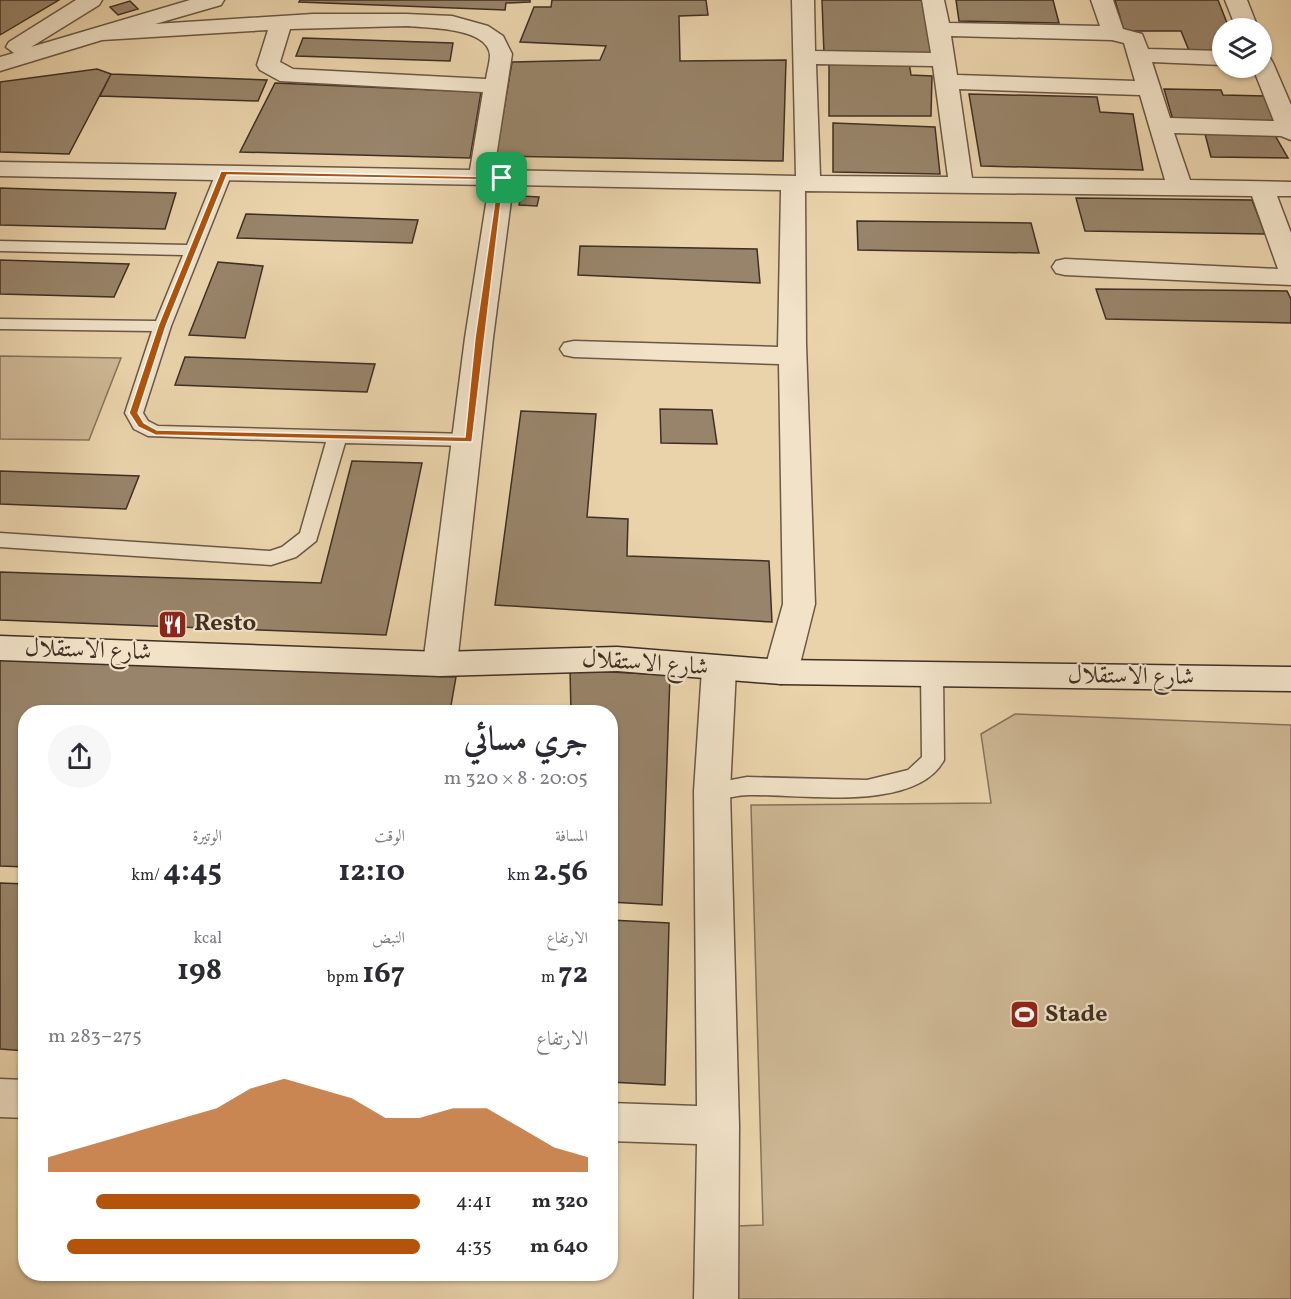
<!DOCTYPE html>
<html lang="ar">
<meta charset="utf-8">
<style>
body{margin:0;font-family:Vollkorn,Amiri,serif;background:#f7f7f7;color:#2b2b33;direction:rtl;height:100vh;display:flex;flex-direction:column;font-size:22px;white-space:nowrap}
*{box-sizing:border-box;margin:0}
p{font-size:20px;color:#7c7c81}
.icon{flex:none;width:33px;height:33px;fill:none;stroke:currentColor;stroke-width:2;stroke-linecap:round;stroke-linejoin:round}
.map{position:relative;flex:1;overflow:hidden;direction:ltr}
.side{position:absolute;left:18px;top:705px;width:600px;height:576px;display:flex;flex-direction:column;background:#fff;border-radius:24px;box-shadow:0 2px 4px #0004;direction:rtl}
.side>*{flex:none}
.controls{position:absolute;left:1212px;top:18px;display:grid;gap:12px}
.controls a{display:grid;place-items:center;width:60px;height:60px;border-radius:50%;background:#fff;box-shadow:0 2px 4px #0004;font-size:30px}
.pin{position:absolute;display:grid;place-items:center;width:51px;height:51px;color:#fff;margin:-26px;border-radius:12px;box-shadow:0 3px 9px #0006}
.round{display:grid;place-items:center;flex:none;width:63px;height:63px;border-radius:32px;background:#f7f7f7}
.head{display:flex;align-items:center;justify-content:space-between;height:102px;padding:0 30px}
h1{font-size:33px;font-weight:700;line-height:45px}
.figures{display:grid;grid-template-columns:repeat(3,1fr);gap:9px;height:102px;padding:6px 30px}
.figures div{display:grid;align-content:center}
.figures b{font-size:30px;font-weight:700}
.figures small{font-size:16px;font-weight:400}
.figures p{font-size:16px}
.chart{height:168px;padding:12px 30px}
.chart p{display:flex;justify-content:space-between}
.chart svg{width:100%;height:108px;margin-top:6px;fill:#b45309;opacity:.7}
ul{padding:0 30px;list-style:none;font-size:20px}
li{display:grid;grid-template-columns:96px 72px 1fr;align-items:center;height:45px}
li i{height:15px;border-radius:8px;background:#b45309}
.map>svg:first-child{display:block}
.green{fill:#cdb794;stroke:#86735c;stroke-width:1.5}
.building{fill:#98846a;stroke:#3f2f23;stroke-width:1.5}
.lines{fill:none;stroke-linecap:round;stroke-linejoin:round}
.lane-casing{stroke:#6a5845;stroke-width:3}
.street-casing{stroke:#6a5845;stroke-width:3}
.secondary-casing{stroke:#3f2f23;stroke-width:3}
.lane{fill:#f1e2c8;fill-rule:evenodd}
.street{fill:#f1e2c8;fill-rule:evenodd}
.secondary{fill:#f1e2c8;fill-rule:evenodd}
.route{fill:#b45309;stroke:#fff;stroke-width:1.5;fill-rule:evenodd}
.labels{text-anchor:middle;dominant-baseline:central;stroke-width:4.5;stroke-linejoin:round;paint-order:stroke}
.poi-label{font-size:24px;font-weight:bold;fill:#3f2f23;stroke:#f1e2c8;text-anchor:start}
.street-label{font-size:24px;fill:#3f2f23;stroke:#f1e2c8}
</style>
<div class="map">
<svg width="1291" height="1299" viewBox="0 0 1291 1299">
<rect width="100%" height="100%" fill="#ead3ab"/>
<filter id="stains"><feTurbulence type="fractalNoise" baseFrequency=".00333" numOctaves="4"/><feColorMatrix values="0 0 0 0 .2 0 0 0 0 .09 0 0 0 0 .02 0 0 0 .5 -.17"/></filter>
<radialGradient id="worn" r=".72"><stop offset=".6" stop-color="#630" stop-opacity="0"/><stop offset="1" stop-color="#630" stop-opacity=".3"/></radialGradient>
<!-- green -->
<path class="green" d="M0,356L121,358L89,440L0,439Z
M1015,714L1291,725V1299H738L737,1226L763,1225L751,805L991,803L981,734Z"/>
<!-- building -->
<path class="building" d="M0,0H59L0,35Z
M300,0H530V2L506,3L505,10L299,2Z
M552,0H706L708,15L679,16L680,61L786,60L783,161L496,156L512,62L600,60L606,46L520,42L534,7H551Z
M822,0H924L935,56L824,54Z
M956,0H1053L1059,23L959,21Z
M1115,0H1218L1229,28H1222V52L1190,53L1181,31H1124Z
M130,1L138,9L118,15L110,7Z
M303,38L453,43L450,61L296,56Z
M829,59L909,62L911,75L932,76L931,116H829Z
M97,69L111,74L69,154L0,152V82Z
M111,74L267,80L258,101L100,96Z
M275,83L481,92L470,158L240,152Z
M1164,89L1221,90L1223,95L1265,96L1275,122L1173,120Z
M969,94L1097,97L1100,112L1133,114L1143,170L981,166Z
M833,123L935,127L940,174L833,172Z
M1204,130L1273,132L1288,158L1211,157Z
M0,188L60,190L176,193L165,229L0,225Z
M521,196L539,197L537,206L519,205Z
M1076,198L1252,200L1265,234L1085,231Z
M246,214L418,220L412,243L237,238Z
M857,221L1031,223L1039,253L858,250Z
M580,246L757,249L760,283L578,275Z
M0,260L129,264L114,297L0,294Z
M218,262L263,266L245,338L189,335Z
M1096,289L1287,291L1291,299V323L1106,319Z
M185,357L375,364L367,392L175,385Z
M660,409L712,410L717,444L661,443Z
M521,411L596,414L587,517L628,519L627,556L769,561L772,622L495,605Z
M352,461L422,463L386,635L0,620V572L321,583Z
M0,471L139,476L126,509L0,504Z
M0,660L456,677L450,711L495,712H26V867L0,866Z
M570,670L670,675L662,905L610,902V712H571Z
M0,883L26,884V1051L0,1049Z
M610,920L669,923L665,1085L610,1082Z"/>
<g class="lines">
<defs>
<path id="lane" d="M224,168L232,173L171,326L143,413L148,421L158,426L469,434L476,436L478,440L476,444L469,446L345,443L316,541L296,557L271,565L0,547V533L270,551L282,547L300,533L326,442L148,436L134,429L125,413L152,331L0,329V319L156,321L183,255L0,251V241L187,245L216,173Z
M932,667L940,669L943,675L944,760C916,813 801,794 749,795C734,795 719,802 704,797L701,791L704,785L747,777L867,780L908,770L922,757L921,675L924,669Z"/>
<path id="street" d="M76,0H102L99,5L31,47L190,0H224L221,5L155,24L313,14H406L452,16L488,26L503,36L512,54L494,170L796,176L792,0H814L815,51L931,53L922,0H944L949,23L1100,26L1091,0H1113L1123,29L1142,34L1148,49L1222,51V65L1152,62L1170,118L1274,121L1253,68H1262V56L1270,58L1273,63L1291,105V140L1281,136L1174,133L1190,180L1291,182V196H1277L1291,233V285L1065,275L1056,273L1052,267L1056,261L1065,259L1278,269L1252,196L805,191L806,344L815,604L798,672L793,681L781,684L769,681L764,672L783,604L779,364L574,357L564,355L560,349L564,343L574,341L778,347L781,190L513,185L493,338L457,664L452,673L440,676L428,673L423,664L465,338L489,185L0,176V162L470,170L483,92L280,81L260,70L257,65L268,30L102,40L0,71V57L14,53L6,47L9,42ZM406,26C426,28 488,27 490,55C490,63 487,71 486,79L293,69L280,62L290,29ZM951,36L1112,40L1124,43L1135,81L957,75ZM816,64L933,66L948,177L820,176ZM959,89L1140,95L1165,180L972,178Z
M1225,0H1247L1258,28H1236Z
M719,657L731,660L736,669L730,791L739,1126L738,1299H694L697,1144L610,1141V1103L697,1106L694,791L702,669L707,660Z
M0,1079L26,1080V1118L0,1117Z"/>
<path id="secondary" d="M0,636L440,652L617,647L781,660L1291,667V691L781,684L617,671L440,676L0,660Z"/>
</defs>
<!-- lane casing -->
<use href="#lane" class="lane-casing"/>
<!-- street casing -->
<use href="#street" class="street-casing"/>
<!-- secondary casing -->
<use href="#secondary" class="secondary-casing"/>
<!-- lane -->
<use href="#lane" class="lane"/>
<!-- street -->
<use href="#street" class="street"/>
<!-- secondary -->
<use href="#secondary" class="secondary"/>
</g>
<!-- route -->
<path class="route" d="M221,171L504,177L472,442L155,435L138,427L129,413L158,326ZM227,175L498,180L475,338L465,437L157,430L144,423L138,413L166,326Z"/>
<!-- icons -->
<defs>
<symbol id="restaurant-square" viewBox="-11 -11 22 22"><rect x="-9" y="-9" width="18" height="18" rx="4" fill="#8f2418" stroke="#f1e2c8"/><path d="M-5-6h1v4h1v-4h1v4h1v-4h1v5L-1.5 .5V6h-2V.5L-5-1ZM5-6V6H3V1.5H1.5Q1.5-4 5-6Z" fill="#fff"/></symbol>
<symbol id="stadium-square" viewBox="-11 -11 22 22"><rect x="-9" y="-9" width="18" height="18" rx="4" fill="#8f2418" stroke="#f1e2c8"/><path d="M0-5a6.5 5 0 1 0 0 10a6.5 5 0 1 0 0-10ZM-3.5-1.8h7v3.6h-7Z" fill="#fff"/></symbol>
</defs>
<g fill-rule="evenodd">
<use href="#restaurant-square" x="156" y="608" width="33" height="33"/>
<use href="#stadium-square" x="1008" y="998" width="33" height="33"/>
</g>
<g class="labels">
<!-- poi labels -->
<g class="poi-label">
<text x="194" y="624">Resto</text>
<text x="1045" y="1015">Stade</text>
</g>
<!-- street labels -->
<g class="street-label">
<text transform="translate(88 651) rotate(2)">شارع الاستقلال</text>
<text transform="translate(645 664) rotate(4)">شارع الاستقلال</text>
<text transform="translate(1131 677) rotate(1)">شارع الاستقلال</text>
</g>
</g>
<rect width="100%" height="100%" filter="url(#stains)"/>
<rect width="100%" height="100%" fill="url(#worn)"/>
</svg>
<div class="controls">
<a><svg class="icon" aria-label="layers" viewBox="0 0 24 24"><path d="M12 4l9 5-9 5-9-5zM3 14l9 5 9-5"/></svg></a>
</div>
<div class="pin" style="left:502px;top:178px;background:#1e9e55"><svg class="icon" aria-label="arrive" viewBox="0 0 24 24"><path d="M6 21V4h12l-3 4 3 4H6"/></svg></div>
<section class="side">
<div class="head"><div><h1>جري مسائي</h1><p>20:05 · 8 × 320 m</p></div><a class="round"><svg class="icon" aria-label="share" viewBox="0 0 24 24"><path d="M12 15V3M7 8l5-5 5 5M5 13v7h14v-7"/></svg></a></div>
<div class="figures">
<div><p>المسافة</p><b>2.56<small> km</small></b></div>
<div><p>الوقت</p><b>12:10</b></div>
<div><p>الوتيرة</p><b>4:45<small> /km</small></b></div>
</div>
<div class="figures">
<div><p>الارتفاع</p><b>72<small> m</small></b></div>
<div><p>النبض</p><b>167<small> bpm</small></b></div>
<div><p>kcal</p><b>198</b></div>
</div>
<div class="chart"><p><span>الارتفاع</span>275–283 m</p>
<svg viewBox="0 0 160 44" preserveAspectRatio="none"><path d="M0 44V38L10 34L20 30L30 26L40 22L50 18L60 10L70 6L80 10L90 14L100 22L110 22L120 18L130 18L140 26L150 34L160 38V44z"/></svg>
</div>
<ul>
<li><b>320 m</b>4:41<i style="width:87%"></i></li>
<li><b>640 m</b>4:35<i style="width:95%"></i></li>
</ul>
</section>
</div>
